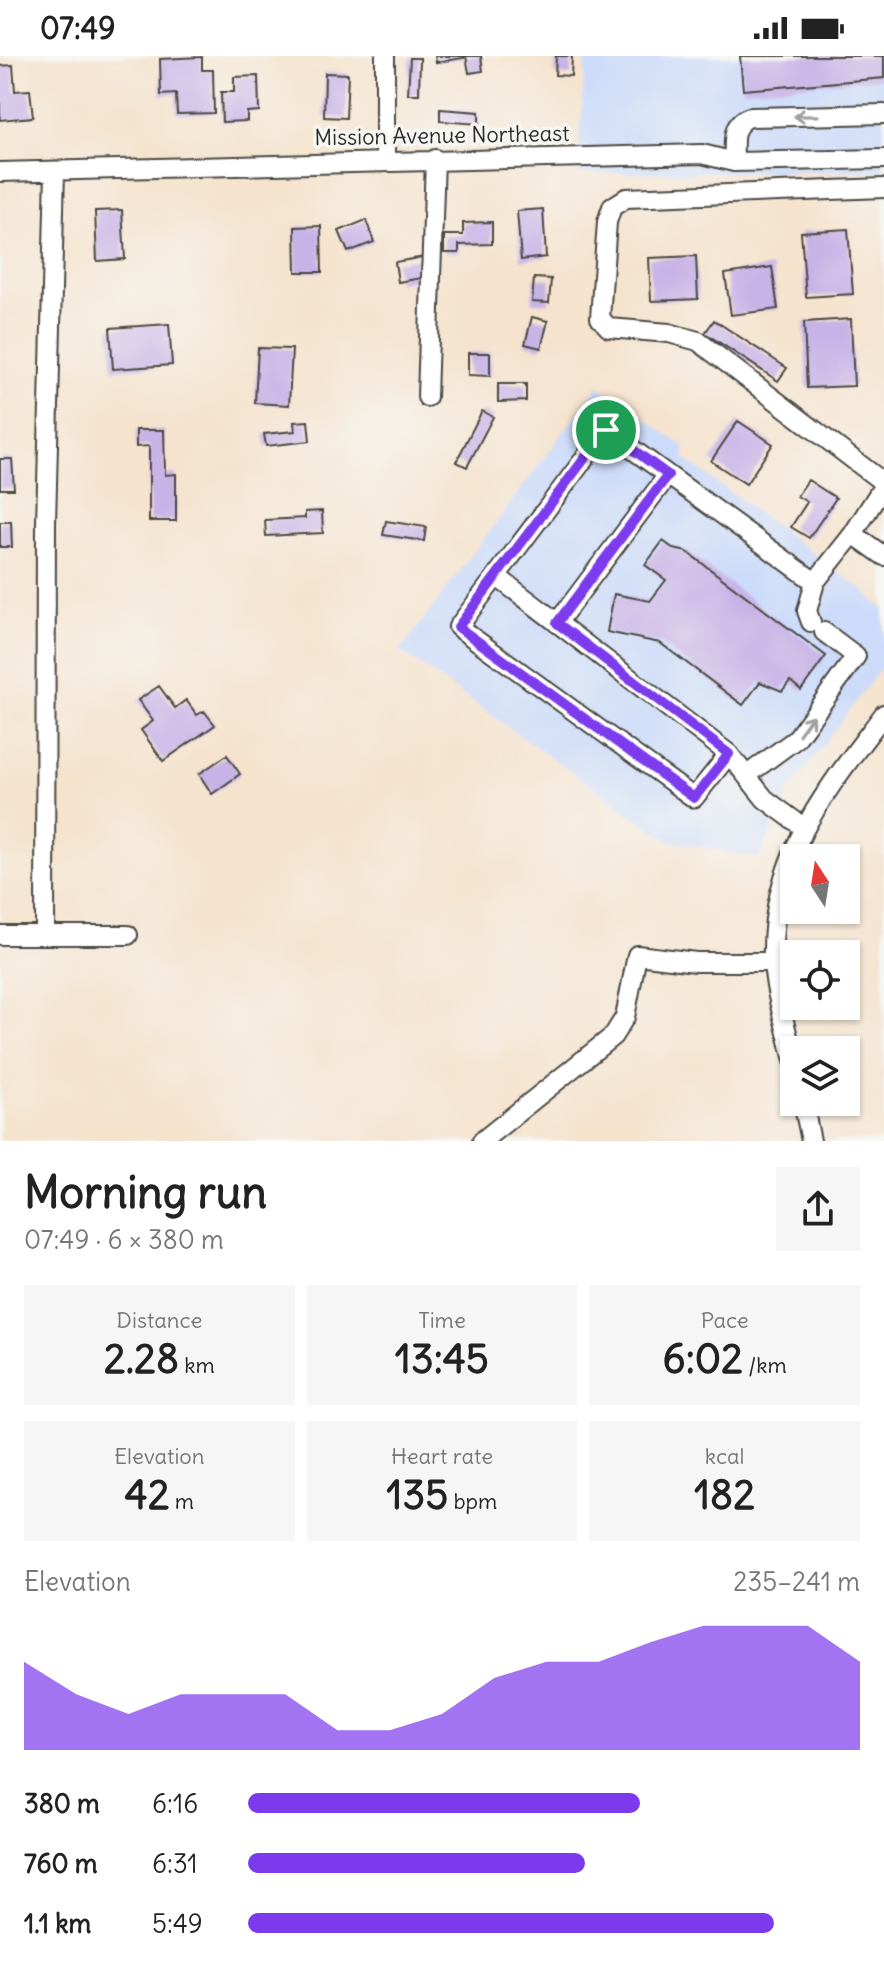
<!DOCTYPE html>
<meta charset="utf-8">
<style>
body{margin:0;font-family:Delius,sans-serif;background:#f6f6f6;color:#222;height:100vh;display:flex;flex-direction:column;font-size:30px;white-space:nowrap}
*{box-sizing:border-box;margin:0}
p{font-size:26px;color:#767676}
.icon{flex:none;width:44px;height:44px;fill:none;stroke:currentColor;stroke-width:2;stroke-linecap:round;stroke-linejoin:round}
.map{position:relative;height:1085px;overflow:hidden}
.sheet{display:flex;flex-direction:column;background:#fff;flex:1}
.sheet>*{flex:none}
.needle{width:52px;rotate:348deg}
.controls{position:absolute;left:780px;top:788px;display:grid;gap:16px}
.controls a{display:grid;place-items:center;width:80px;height:80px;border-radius:0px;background:#fff;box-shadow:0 2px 6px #0004;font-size:40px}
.pin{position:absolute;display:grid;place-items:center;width:68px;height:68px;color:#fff;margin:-34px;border:4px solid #fff;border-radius:50%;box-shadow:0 2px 8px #0007}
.round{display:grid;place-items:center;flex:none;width:84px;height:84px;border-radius:0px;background:#f6f6f6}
.head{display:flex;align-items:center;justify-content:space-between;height:136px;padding:0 24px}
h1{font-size:44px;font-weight:800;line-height:60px}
.metrics{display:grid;grid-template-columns:repeat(3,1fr);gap:12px;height:136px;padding:8px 24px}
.metrics div{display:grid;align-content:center;border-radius:0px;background:#f6f6f6;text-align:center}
.metrics b{font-size:40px;font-weight:800}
.metrics small{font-size:22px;font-weight:400}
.metrics p{font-size:22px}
.chart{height:224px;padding:16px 24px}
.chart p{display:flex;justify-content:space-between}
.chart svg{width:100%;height:144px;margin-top:8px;fill:#7c3aed;opacity:.7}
ul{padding:0 24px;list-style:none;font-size:26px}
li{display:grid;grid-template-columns:128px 96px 1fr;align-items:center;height:60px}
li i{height:20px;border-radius:10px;background:#7c3aed}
.status{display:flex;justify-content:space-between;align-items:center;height:56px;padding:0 40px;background:#fff;direction:ltr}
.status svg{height:22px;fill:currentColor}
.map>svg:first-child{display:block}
.built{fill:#ccdbf9}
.building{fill:#c8b3e6}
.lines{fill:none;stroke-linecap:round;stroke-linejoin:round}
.minor-casing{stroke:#494743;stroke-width:22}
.minor{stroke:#fff;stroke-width:18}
.oneway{stroke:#a0a0a0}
.route-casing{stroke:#fff;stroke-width:16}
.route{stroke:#7c3aed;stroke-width:10}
.labels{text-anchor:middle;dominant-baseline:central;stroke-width:7;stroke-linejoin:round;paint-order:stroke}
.street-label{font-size:22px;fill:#2b2b2b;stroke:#f6f6f2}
</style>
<div class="status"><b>07:49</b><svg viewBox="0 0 49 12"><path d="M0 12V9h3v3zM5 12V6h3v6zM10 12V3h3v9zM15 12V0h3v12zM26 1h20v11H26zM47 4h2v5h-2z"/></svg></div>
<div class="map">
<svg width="884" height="1085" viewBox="0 0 884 1085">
<rect width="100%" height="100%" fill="#f6f6f2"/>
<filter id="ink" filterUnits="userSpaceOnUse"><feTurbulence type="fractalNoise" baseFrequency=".0125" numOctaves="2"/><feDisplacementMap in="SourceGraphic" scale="16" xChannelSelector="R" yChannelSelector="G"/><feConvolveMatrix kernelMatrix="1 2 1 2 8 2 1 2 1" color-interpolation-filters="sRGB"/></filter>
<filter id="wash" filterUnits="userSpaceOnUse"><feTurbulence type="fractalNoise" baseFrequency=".006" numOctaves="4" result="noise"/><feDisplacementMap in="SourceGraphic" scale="32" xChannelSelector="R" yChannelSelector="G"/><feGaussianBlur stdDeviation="1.8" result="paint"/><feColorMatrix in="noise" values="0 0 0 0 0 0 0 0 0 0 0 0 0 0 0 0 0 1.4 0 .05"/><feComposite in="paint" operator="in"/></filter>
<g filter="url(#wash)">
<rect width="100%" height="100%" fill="#f5e3ce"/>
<!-- built -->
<path class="built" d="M586,0H884V115L577,117Z
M598,330L684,390L685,403L862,533L884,553V608L789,735L759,803L668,784L400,595Z"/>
<g id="blocks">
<!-- building -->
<path class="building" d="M435,0H464V2L436,6Z
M466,0H481L483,15L469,17Z
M556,0H572L571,20L555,19Z
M740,0H884V22L743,34Z
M202,1V14H213L214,57L177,58L176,38L161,39L160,3Z
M410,2H420L419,38H408Z
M13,9L15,35L30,34L33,61L0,64V10Z
M325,17L348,18L346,62L324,61Z
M258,20L259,55L247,56V65L222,66L221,36H234V21Z
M440,53L479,56V68L440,65Z
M543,153L546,201L521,204L517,155Z
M122,154L125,203L97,205L95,155Z
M366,164L374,186L348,196L339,175Z
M492,166V188L459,189V197H444V179H463V167Z
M321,170L322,216H296L295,171Z
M848,173L853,238L806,241L801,176Z
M696,200L698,243L651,245L649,202Z
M425,201L428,221L398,226L395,206Z
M772,211L778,253L731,259L725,218Z
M534,222L551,223L549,247L532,246Z
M532,261L548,265L541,292L525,288Z
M851,263L854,330L807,332L804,266Z
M714,264L787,312L778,325L705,277Z
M169,268L172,309L113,313L110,272Z
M258,292L292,293L289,349L255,347Z
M468,297H490V320L468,319Z
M498,328H526V345L498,346Z
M482,355L493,361L467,411L456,406Z
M308,365L310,385L266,390L264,378L295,375L294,366Z
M738,365L773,388L746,428L711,405Z
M136,374H164L165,419L176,418V465H149V390L136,391Z
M0,403H12L14,433H0Z
M808,424L836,442L809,482L791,471L807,446L797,440Z
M322,455L323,477L266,480L265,464L305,462V456Z
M386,465L426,471L424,485L383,479Z
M0,466H11L12,491H0Z
M663,485L674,493L687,496L826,600L801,634L790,625L782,635L760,626L743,649L660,587L607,576L614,538L650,545L666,524L645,509Z
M159,630L175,652L186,644L197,659L204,655L215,669L163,705L141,674L153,665L138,644Z
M227,699L240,718L212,738L199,718Z"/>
</g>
</g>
<g filter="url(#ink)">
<use href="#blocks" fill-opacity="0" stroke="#494743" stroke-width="2"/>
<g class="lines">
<defs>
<path id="minor" d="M385,0V104
M734,106C734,87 730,68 750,61L884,58
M0,116L702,98L734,106L884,103
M884,132L626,142L612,151L607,166L600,262L609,272L669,277L698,285L884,427
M427,341L435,103
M884,429L853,478L884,500
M496,520L729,698L765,743L803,771
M811,566L807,555L815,526
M557,567L668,419
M729,698L694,742L458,571L606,374L815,526L853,478
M747,719L796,683L856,600L824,576
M45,877L46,467L55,115
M0,879H128
M794,1005C787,973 774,936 773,903C770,800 826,735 884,658
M803,1046L811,1085
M482,1085L613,980L625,961L637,899L696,906H773"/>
</defs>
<!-- minor casing -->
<use href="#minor" class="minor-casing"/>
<!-- minor -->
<use href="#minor" class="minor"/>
</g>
<!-- one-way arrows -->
<defs><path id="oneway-shaft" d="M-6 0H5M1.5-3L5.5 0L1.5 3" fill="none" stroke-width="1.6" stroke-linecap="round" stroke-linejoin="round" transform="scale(2)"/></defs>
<g class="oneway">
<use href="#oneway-shaft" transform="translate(806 60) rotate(179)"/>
<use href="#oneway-shaft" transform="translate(806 669) rotate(-54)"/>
</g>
</g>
<g class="lines" filter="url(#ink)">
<defs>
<path id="route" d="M606,374L668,419L557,567L729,698L694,742L458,571Z"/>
</defs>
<!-- route casing -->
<use href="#route" class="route-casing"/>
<!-- route -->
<use href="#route" class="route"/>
</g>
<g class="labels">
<!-- street labels -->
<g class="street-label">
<text transform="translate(442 79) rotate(-1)">Mission Avenue Northeast</text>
</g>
</g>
</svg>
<div class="controls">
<a><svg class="needle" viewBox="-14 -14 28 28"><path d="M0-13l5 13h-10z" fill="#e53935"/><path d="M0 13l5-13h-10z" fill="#767676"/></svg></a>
<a><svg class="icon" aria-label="locate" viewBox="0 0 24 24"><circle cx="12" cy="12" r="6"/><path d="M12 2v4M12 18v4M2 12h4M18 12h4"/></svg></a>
<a><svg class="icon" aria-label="layers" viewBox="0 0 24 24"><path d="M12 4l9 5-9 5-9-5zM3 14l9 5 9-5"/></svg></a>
</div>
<div class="pin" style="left:606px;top:374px;background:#1e9e55"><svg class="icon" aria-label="arrive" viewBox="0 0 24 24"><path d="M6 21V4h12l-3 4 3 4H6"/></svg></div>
</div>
<section class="sheet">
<div class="head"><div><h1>Morning run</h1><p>07:49 · 6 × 380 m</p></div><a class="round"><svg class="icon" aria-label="share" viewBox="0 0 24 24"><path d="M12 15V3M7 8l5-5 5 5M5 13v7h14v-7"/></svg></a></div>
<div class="metrics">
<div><p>Distance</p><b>2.28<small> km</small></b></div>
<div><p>Time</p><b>13:45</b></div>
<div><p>Pace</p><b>6:02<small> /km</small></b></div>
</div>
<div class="metrics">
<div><p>Elevation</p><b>42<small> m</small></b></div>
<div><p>Heart rate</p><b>135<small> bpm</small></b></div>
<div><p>kcal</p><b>182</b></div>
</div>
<div class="chart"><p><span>Elevation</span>235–241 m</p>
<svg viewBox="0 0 160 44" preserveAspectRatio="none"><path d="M0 44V17L10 27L20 33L30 27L40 27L50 27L60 38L70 38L80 33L90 22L100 17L110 17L120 11L130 6L140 6L150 6L160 17V44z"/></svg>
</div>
<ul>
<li><b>380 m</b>6:16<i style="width:64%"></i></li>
<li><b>760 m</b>6:31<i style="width:55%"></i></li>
<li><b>1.1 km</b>5:49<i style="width:86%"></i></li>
</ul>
</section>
